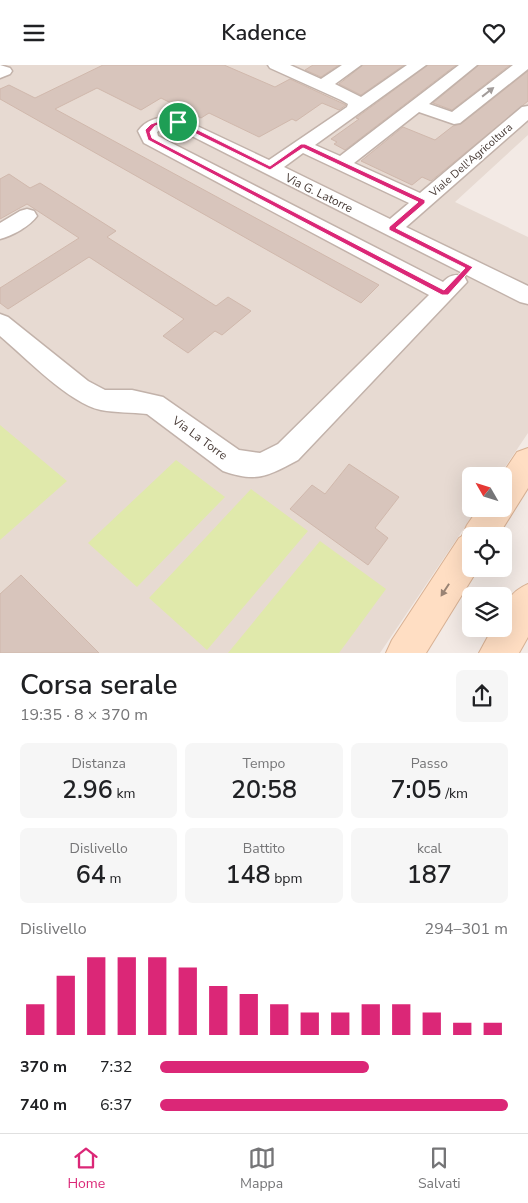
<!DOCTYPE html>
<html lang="it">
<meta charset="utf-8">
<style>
body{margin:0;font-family:"Nunito Sans",sans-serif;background:#f6f6f6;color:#202124;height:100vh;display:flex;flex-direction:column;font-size:19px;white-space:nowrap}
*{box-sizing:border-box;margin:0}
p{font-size:16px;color:#757577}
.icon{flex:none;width:28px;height:28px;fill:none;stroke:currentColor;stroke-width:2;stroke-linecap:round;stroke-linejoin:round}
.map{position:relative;height:588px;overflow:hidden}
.details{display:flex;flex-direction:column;background:#fff;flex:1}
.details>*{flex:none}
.needle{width:32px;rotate:309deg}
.fabs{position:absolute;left:462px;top:402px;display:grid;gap:10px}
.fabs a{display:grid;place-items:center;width:50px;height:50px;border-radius:8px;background:#fff;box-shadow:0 5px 20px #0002;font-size:25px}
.pin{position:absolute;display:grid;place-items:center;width:42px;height:42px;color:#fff;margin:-21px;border:2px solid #fff;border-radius:50%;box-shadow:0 1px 5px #0007}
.round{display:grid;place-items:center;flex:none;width:52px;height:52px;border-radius:8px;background:#f6f6f6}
.summary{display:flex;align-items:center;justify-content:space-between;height:85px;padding:0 20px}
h1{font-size:28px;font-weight:600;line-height:38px}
.figures{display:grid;grid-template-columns:repeat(3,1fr);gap:8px;height:85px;padding:5px 20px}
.figures div{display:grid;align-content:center;border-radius:8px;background:#f6f6f6;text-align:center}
.figures b{font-size:25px;font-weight:600}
.figures small{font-size:14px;font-weight:400}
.figures p{font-size:14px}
.chart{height:140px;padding:10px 20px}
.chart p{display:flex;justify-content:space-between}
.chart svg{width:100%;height:90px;margin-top:5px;stroke:#db2777;stroke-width:6}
ul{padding:0 20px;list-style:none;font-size:16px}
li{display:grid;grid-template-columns:80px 60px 1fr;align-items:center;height:38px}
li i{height:12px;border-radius:6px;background:#db2777}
header{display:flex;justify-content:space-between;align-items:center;height:65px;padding:0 20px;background:#fff;font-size:22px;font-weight:600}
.menu{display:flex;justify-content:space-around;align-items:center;height:70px;border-top:1px solid #e0e0e0;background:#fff;font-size:14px;color:#757577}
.menu a{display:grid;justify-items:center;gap:2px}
.menu .on{color:#db2777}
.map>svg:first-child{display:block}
.residential{fill:#e7dad2}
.green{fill:#e0e9ab}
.building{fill:#d8c5bc;stroke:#d0b8ac}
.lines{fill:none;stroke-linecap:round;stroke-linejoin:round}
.street-casing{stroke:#c2b2aa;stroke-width:3}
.secondary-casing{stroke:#d8b194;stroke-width:2}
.street{fill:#fff;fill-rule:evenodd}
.secondary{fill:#ffdec3;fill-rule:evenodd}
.oneway{fill:#a29c9a}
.oneway2{fill:#998374}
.route{fill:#db2777;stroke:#fff;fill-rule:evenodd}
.labels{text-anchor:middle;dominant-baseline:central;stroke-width:4;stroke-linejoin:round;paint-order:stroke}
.far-street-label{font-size:11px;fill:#463934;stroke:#fff}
.street-label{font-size:12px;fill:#463934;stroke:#fff}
</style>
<header><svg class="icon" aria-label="menu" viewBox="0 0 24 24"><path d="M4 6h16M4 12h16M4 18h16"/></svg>Kadence<svg class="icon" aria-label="heart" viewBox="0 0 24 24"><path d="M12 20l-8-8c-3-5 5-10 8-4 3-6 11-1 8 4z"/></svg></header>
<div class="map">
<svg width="528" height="588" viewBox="0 0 528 588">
<rect width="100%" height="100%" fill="#f3eae5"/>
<!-- residential -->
<path class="residential" d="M0,0H528V70L455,137L528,172V368L499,411H471V444H477L380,588H0Z"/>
<!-- green -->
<path class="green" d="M0,360L67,416L0,475Z
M176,395L225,432L137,522L88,478Z
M251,424L308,466L207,585L149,533Z
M320,476L386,524L339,588H228Z"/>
<!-- building -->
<path class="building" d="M103,0H224L275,22L290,14L346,40L339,45L322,38L296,56L292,54L259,72L209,48L201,53L161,33L141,45L97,23L55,44L379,220L361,238L0,34V24L9,20L35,33Z
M313,0H339L321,12L305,5Z
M363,0H404L361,30L339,19Z
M428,0H456L345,85L334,79L337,77L331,74L359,54L356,53Z
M479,0H510L452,45L433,38Z
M528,6V36L431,116L422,112L412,120L361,96L403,62L435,75L453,61L461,59Z
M9,109L30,123L40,118L116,166L107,172L216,241L228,232L251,246L222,270L215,266L188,288L163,271L184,254L89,192L8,244L0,238V223L79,173L27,139L0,154V114Z
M349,399L399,432L375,463L388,473L368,500L290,444L312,420L325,429Z
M21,510L99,588H0V529Z"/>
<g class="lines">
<defs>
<path id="street" d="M0,0L10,3L12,6L10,9L0,13Z
M268,0H290L321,14L342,0H361L335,19L361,32L407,0H426L315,80L340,91L459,0H477L429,39L452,47L513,0H528V4L460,58L454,59L419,47L354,98L420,128L522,42L528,41V55L406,162L528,221V239L520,237L174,62H165L157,67L158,71L443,217C450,210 455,209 464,211L467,217L298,395C268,411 257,418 223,406L147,349C132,347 116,348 101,345C70,339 25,292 0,271V249L8,252L88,316L105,325H132L163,332L239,385L260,388L278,379L429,230L144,78L138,66C147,53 163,51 178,52L269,95L347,42L348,39L341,35L270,3ZM303,88L409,138L390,154L284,102Z
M27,144L34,146L37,151C30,161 12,171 0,174V158L20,146Z"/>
<path id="secondary" d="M528,383V423L498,471H471V504H478L426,588H386L392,575L459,473L462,471L467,460L478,444H504V411H501L517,387Z
M528,519V572L519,588H479L492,564H504C504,541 506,529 528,519Z"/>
</defs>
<!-- street casing -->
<use href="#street" class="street-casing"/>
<!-- secondary casing -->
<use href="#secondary" class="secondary-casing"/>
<!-- street -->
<use href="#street" class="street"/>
<!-- secondary -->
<use href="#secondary" class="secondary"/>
</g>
<!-- one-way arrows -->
<defs><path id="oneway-solid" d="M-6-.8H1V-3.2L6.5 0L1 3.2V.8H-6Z" transform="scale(1.25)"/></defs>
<use class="oneway" href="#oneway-solid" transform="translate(488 27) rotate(-38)"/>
<use class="oneway2" href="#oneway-solid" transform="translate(445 525) rotate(123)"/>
<!-- route -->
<path class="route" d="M162,55L180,56L270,101L301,79H305L425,135V138L396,163L473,202L448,230H442L148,75L145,65L151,59ZM165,58L176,59L270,105L303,83L418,137L389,162V165L465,203L444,225L152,73L150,67L155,61Z"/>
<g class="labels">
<!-- far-street labels -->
<g class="far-street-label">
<text transform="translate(471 95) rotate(-41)">Viale Dell'Agricoltura</text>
</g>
<!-- street labels -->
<g class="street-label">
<text transform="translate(319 128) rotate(26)">Via G. Latorre</text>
<text transform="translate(200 373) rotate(36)">Via La Torre</text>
</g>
</g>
</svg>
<div class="fabs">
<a><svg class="needle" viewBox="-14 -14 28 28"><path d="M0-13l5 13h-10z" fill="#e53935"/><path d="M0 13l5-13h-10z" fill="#757577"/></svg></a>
<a><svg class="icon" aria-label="locate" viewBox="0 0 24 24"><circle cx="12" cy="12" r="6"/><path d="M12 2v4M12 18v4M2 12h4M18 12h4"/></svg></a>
<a><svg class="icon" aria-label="layers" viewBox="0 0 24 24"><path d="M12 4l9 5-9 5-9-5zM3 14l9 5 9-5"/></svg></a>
</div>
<div class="pin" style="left:178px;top:57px;background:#1e9e55"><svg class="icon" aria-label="arrive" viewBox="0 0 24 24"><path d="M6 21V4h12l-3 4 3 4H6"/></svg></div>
</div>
<section class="details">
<div class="summary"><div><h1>Corsa serale</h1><p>19:35 · 8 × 370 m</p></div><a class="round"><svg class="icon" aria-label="share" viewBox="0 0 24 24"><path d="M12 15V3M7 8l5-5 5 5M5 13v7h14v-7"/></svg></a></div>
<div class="figures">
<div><p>Distanza</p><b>2.96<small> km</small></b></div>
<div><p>Tempo</p><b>20:58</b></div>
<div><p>Passo</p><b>7:05<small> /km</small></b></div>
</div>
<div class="figures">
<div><p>Dislivello</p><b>64<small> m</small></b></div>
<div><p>Battito</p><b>148<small> bpm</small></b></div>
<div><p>kcal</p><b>187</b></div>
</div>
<div class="chart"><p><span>Dislivello</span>294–301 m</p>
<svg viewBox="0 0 160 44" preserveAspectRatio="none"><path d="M5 44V29M15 44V15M25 44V6M35 44V6M45 44V6M55 44V11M65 44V20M75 44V24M85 44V29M95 44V33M105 44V33M115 44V29M125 44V29M135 44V33M145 44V38M155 44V38"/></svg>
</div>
<ul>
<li><b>370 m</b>7:32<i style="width:60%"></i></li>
<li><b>740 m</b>6:37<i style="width:100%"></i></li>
</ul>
</section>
<nav class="menu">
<a class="on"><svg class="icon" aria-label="home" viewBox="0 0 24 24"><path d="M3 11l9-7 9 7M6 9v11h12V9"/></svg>Home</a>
<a><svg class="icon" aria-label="map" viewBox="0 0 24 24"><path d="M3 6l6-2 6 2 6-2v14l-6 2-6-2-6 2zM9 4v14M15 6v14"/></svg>Mappa</a>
<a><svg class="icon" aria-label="saved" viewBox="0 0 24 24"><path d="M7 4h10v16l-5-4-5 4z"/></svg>Salvati</a>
</nav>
